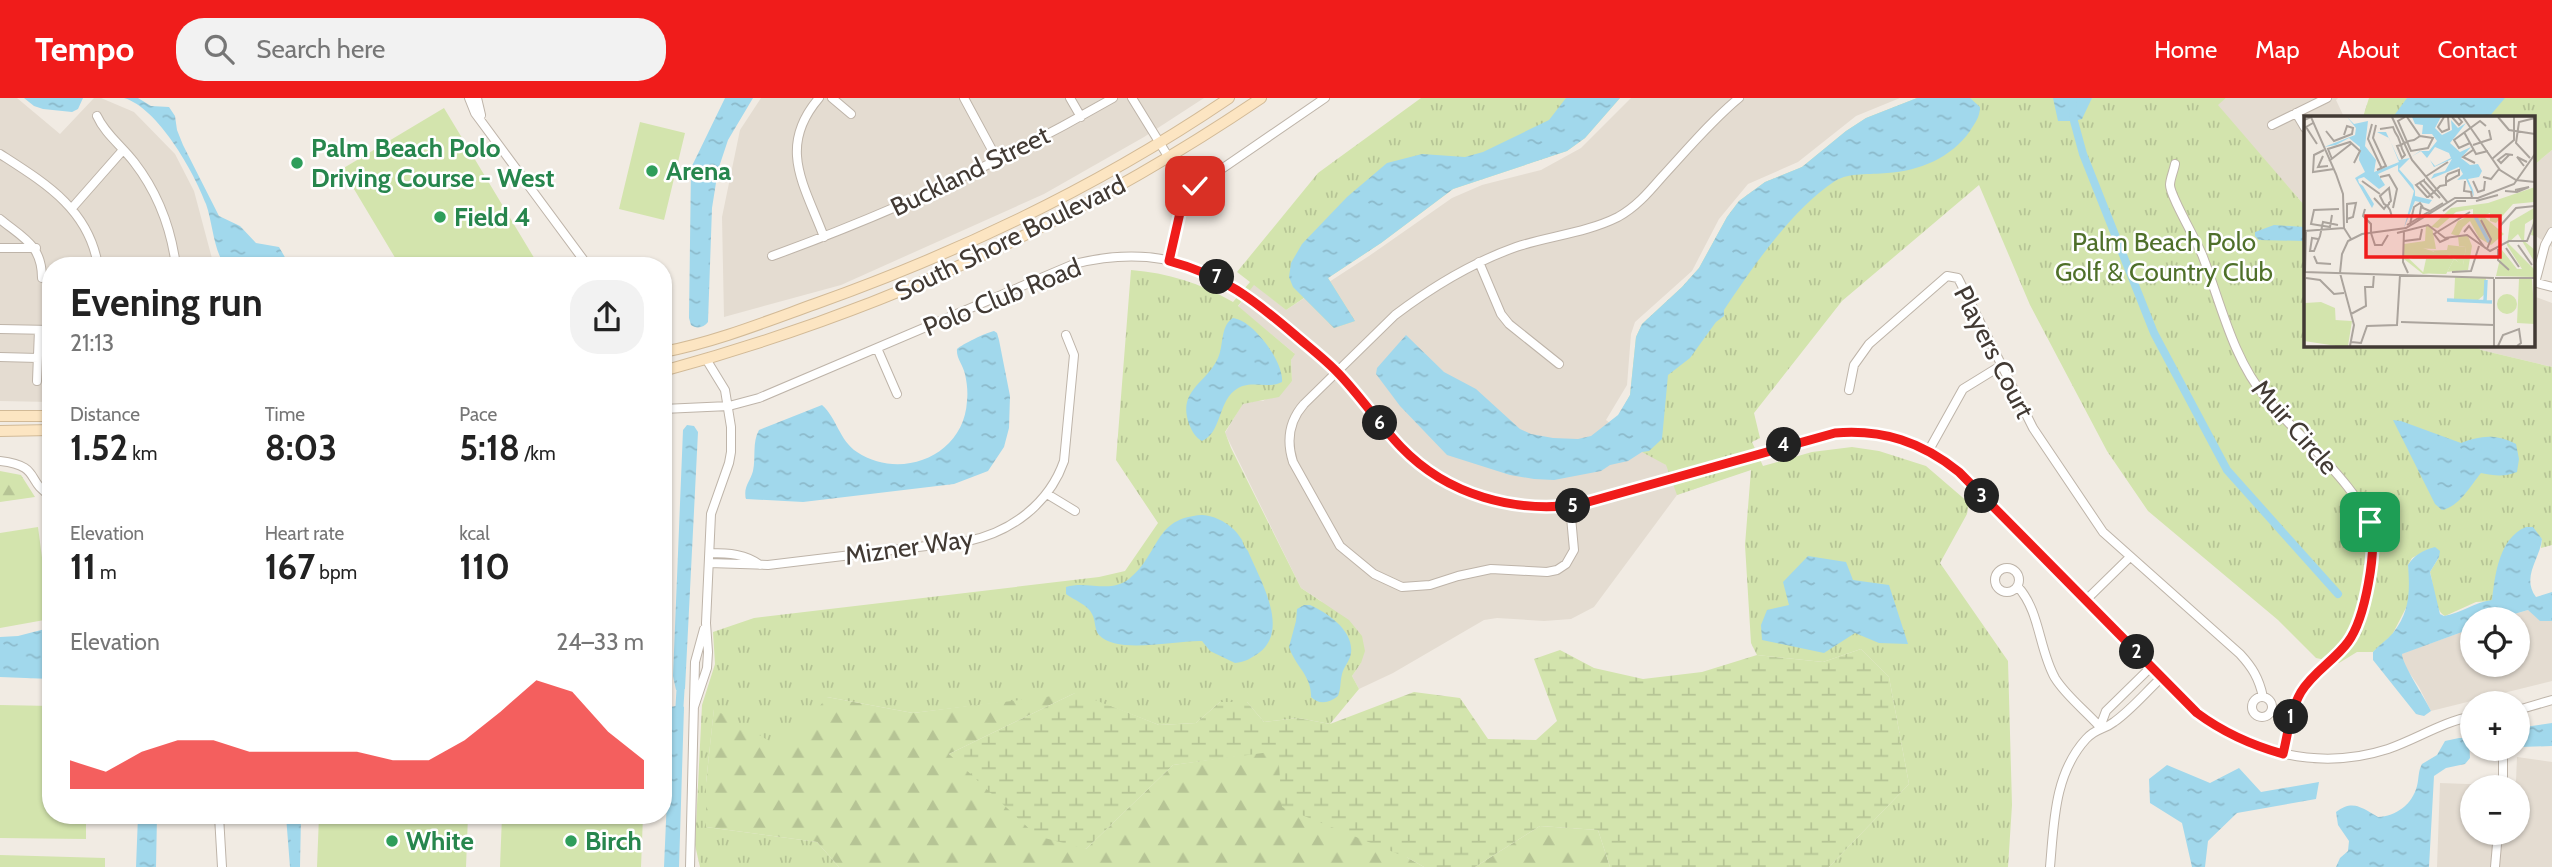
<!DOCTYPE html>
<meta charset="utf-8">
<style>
body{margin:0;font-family:Cabin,sans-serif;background:#f2f2f2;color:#222;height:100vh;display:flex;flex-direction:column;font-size:26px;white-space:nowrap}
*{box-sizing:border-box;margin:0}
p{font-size:23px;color:#767676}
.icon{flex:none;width:38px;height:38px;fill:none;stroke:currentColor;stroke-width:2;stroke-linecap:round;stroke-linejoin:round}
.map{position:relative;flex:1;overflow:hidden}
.panel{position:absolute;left:42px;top:159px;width:630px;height:567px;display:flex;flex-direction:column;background:#fff;border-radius:28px;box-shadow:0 2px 5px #0004}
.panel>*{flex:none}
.fabs{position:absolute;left:2460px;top:509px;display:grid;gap:14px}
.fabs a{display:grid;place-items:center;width:70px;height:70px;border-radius:50%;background:#fff;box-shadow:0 2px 5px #0004;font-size:35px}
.pin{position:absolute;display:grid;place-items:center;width:60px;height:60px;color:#fff;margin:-30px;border-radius:14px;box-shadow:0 4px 10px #0006}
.km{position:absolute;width:35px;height:35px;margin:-18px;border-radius:50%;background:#222;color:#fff;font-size:19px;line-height:35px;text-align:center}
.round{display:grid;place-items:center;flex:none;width:74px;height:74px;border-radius:28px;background:#f2f2f2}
.head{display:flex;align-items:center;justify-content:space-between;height:119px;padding:0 28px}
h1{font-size:38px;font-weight:800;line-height:52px}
.metrics{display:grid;grid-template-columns:repeat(3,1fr);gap:10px;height:119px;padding:7px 28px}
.metrics div{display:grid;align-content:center}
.metrics b{font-size:35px;font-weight:800}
.metrics small{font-size:19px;font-weight:400}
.metrics p{font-size:19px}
.chart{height:196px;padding:14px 28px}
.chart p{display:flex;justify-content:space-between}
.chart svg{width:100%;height:126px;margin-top:7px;fill:#f01c1b;opacity:.7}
header{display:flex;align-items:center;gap:42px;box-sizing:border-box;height:98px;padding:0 35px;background:#f01c1b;color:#fff}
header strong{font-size:33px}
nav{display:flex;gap:38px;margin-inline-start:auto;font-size:24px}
.search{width:490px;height:63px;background:#f2f2f2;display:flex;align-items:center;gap:18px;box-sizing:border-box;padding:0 24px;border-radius:28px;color:#767676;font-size:26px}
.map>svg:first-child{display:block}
.residential{fill:#e4dcd1;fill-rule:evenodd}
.grass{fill:#d3e4ad}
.forest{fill:url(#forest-firs)}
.wetland{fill:url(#wetland-marsh)}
.park{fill:url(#park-tufts)}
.water{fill:url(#water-ripples)}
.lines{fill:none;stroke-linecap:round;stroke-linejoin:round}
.canal{stroke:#a1d8ec;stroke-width:8}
.street-casing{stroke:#beb4a9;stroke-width:10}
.secondary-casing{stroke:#d2ba97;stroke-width:12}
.street{stroke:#fff;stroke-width:8}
.secondary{stroke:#fce5c2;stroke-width:10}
.route-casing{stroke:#fff;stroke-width:14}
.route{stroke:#f01c1b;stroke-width:9}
.leisure-dot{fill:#2e9e5b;stroke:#fff;stroke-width:2.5}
.labels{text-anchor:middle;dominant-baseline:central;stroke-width:5;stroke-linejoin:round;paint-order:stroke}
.leisure-label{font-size:26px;font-weight:bold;fill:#27864d;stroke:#fff;text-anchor:start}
.street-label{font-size:26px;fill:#423a34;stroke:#fff}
.park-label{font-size:26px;fill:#4f702a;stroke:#fff}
.inset-river{fill:none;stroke:#a1d8ec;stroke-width:3.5}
.inset-road{fill:none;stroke:#aba49d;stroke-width:2}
.view{fill:#f01c1b;fill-opacity:0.15;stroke:#f01c1b;stroke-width:3.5}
.inset-edge{fill:none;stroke:#423a34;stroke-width:3.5}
</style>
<header>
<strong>Tempo</strong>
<div class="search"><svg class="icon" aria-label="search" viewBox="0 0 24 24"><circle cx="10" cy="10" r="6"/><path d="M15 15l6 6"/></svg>Search here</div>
<nav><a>Home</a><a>Map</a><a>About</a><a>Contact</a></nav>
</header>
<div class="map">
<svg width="2552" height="769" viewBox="0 0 2552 769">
<defs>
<pattern id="forest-firs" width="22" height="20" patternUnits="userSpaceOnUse" patternTransform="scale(1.75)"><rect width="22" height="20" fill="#d3e4ad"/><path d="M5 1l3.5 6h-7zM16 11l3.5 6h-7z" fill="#b6c495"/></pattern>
<pattern id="wetland-marsh" width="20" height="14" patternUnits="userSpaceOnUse" patternTransform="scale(1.75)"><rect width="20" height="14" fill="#d3e4ad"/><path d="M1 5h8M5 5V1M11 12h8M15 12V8" fill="none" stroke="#b6c495"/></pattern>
<pattern id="park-tufts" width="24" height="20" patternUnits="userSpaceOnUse" patternTransform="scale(1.75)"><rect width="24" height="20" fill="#d3e4ad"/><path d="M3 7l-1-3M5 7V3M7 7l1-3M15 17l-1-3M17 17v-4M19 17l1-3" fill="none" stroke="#b6c495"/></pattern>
<pattern id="water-ripples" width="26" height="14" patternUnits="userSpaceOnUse" patternTransform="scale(1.75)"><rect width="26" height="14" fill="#a1d8ec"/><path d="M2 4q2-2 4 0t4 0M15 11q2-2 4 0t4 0" fill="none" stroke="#8cbacb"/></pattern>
</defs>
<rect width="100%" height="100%" fill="#f1ebe3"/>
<!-- residential -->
<path class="residential" d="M0,0H17L60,36L94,0H101L134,14L175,56L194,93L214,168H51V304L0,303Z
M761,0H1204L1144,39L1044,96L841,187L724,219L722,119L740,32Z
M1631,0H1900L1856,18L1798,64L1748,86L1719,121L1692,173L1635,224L1631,236L1627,287L1606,322L1666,367L1752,371L1677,397L1594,509L1571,521L1544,523L1497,520L1484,522L1393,575L1359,591L1352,578L1361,565L1321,503L1301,490L1225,335L1243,305L1254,302L1263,303L1292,283L1291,262L1294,255L1238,209L1254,186L1286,212L1369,158L1452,100L1482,87L1541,72L1581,50Z
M2226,0H2338L2336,2L2344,19H2305V108L2217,7Z
M2552,52V149L2533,136V68Z
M2533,198L2552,205V269L2481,252L2474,247H2533Z
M2528,512L2552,523V583L2431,613L2419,589L2402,564L2401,556L2473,530V567H2518V522L2497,521Z
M2517,659L2552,664V769H2437L2440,685L2494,687L2516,683ZM2473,690H2518V735H2473Z"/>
<!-- grass -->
<path class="grass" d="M444,10L539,168H400L342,71Z
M640,24L685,35L664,122L619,111Z
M38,429L50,521L0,530V435Z
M0,607L51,608V718H86V741L0,740Z
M319,718H468L466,769H317Z
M502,718H643L641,769H500Z
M0,757L105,760V769H0Z"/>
<!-- forest -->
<path class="forest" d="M0,373L21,377L35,399L0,404Z
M1077,594L949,656L1086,751L1173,667L1278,652L1408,760L1424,769H839L817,744L706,729V685L714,610L827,599L913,615Z
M1540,728L1598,732L1610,769H1475Z"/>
<!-- wetland -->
<path class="wetland" d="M1861,551L1889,579L1909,686L1829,769H1610L1598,732L1540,728L1475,769H1424L1408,760L1282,709L1278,653L1173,667L1086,751L1037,738L949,656L1077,594L1159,627L1196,625L1220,604H1247L1264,624L1298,620L1330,626L1414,594L1460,600L1488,641L1536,642L1557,623L1534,561L1560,552L1594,570L1643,581L1702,574L1757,557L1823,564Z"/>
<!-- park -->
<path class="park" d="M1421,0H1620L1585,40L1567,53L1453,91L1381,145L1328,180L1355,223L1334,230L1304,200L1286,212L1254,187L1238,208L1295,256L1291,262L1292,283L1279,299L1243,306L1225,334L1231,350L1301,490L1349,522L1362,538L1365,553L1361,565L1352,578L1359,591L1330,626L1298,620L1264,624L1247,604H1220L1196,625L1159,627L1077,595L913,615L827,599L785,652L714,611L706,685V729L817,744L839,769H700L695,747L702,607L715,566L713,534L754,520L1099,479L1125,473L1158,425L1116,362L1131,172C1168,175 1200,185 1233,204L1250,184L1237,174L1318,75Z
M1917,0H2226L2218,7L2305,108V247H2474L2481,252L2552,269V447L2541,450L2542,440L2492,503L2476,504L2445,518C2433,511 2434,487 2430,474L2439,459L2429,451L2412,460L2408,467L2411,485L2408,506L2392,537L2373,554H2357L2339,565L2316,560L2278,522L2148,413L2107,353L2030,207L1979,87L1842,203L1754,315L1760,340L1752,344L1763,368L1812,354L1852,349L1879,353L1926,368L1969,405L1967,416L1940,465L2008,563L2012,707L2008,769H1829L1909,686L1889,579L1861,551L1823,564L1757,557L1751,545L1745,447L1751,372L1677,397L1666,367L1642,354L1607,328L1619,317L1630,297L1636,239L1642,226L1682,189L1699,170L1727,119L1739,103L1765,84L1802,69L1846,33L1866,20Z
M2369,0H2552V52L2533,68V19H2363Z"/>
<!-- water -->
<path class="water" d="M24,0H83L78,11L72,14L43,11L34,8Z
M124,0H138L151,8L169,9L175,18L177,32L183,47L219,118L240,128L256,145L279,149L290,168H225C213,150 213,126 206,106C194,74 158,10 124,0Z
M725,0H753L728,42L718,72L712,110L708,224C704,230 696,231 691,227L689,220L691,70Z
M1566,0H1620L1585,40L1567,53L1453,91L1381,145L1328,180L1355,223L1334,230L1293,189L1289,179L1291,165L1302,146L1347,99L1387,65L1422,56L1465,59L1483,54L1549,22Z
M1917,0H1970L1980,9C1980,19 1975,25 1970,33C1951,60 1919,73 1887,75C1870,77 1850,74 1835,83C1792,111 1752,170 1724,212V218L1716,224L1690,260L1668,277L1662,341L1649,353L1642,354L1628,363L1610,367L1601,373L1554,382L1534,381L1510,377L1447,357L1400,308L1376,276L1377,270L1406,237L1444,274L1476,291L1520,331L1531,336L1553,340L1578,341L1591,338L1618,317L1630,297L1636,239L1642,226L1682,189L1699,170L1727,119L1739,103L1765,84L1802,69L1846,33L1866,20Z
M2053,0H2092L2082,21L2074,23H2058Z
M2407,0H2505L2489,19H2393Z
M2274,127L2305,129V143L2259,142L2255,138V134Z
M1233,220C1253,222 1284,264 1282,284C1266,292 1249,280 1234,293C1218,306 1221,335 1202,343C1195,339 1192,333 1189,326C1177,292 1207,285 1218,260C1224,247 1220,228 1233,220Z
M994,233L997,235L999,242L1010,298L1009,330L1004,349L988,373L954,386L803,404L746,401C743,389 750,384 753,373C756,360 752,344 759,332L822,307C837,320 839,342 857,354C901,383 964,358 967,303C968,294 967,285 965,276C963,267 956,260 957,251C963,246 985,235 994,233Z
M2393,322L2401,323L2461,345C2481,337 2497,336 2516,346L2519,361L2517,374C2504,379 2495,378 2481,375C2471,387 2459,409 2442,412L2435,406Z
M687,327L694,328L698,334L685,591L676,592L673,578L683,332Z
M1202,417C1218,418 1234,428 1242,442C1243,446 1245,450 1248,453C1259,480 1290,530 1260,554C1252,560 1245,564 1235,565L1210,553L1202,543C1176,542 1117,557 1099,537C1094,531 1096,523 1092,516C1088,507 1074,502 1066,496V489C1087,482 1110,496 1129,481C1161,455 1153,420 1202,417Z
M2526,429H2533L2542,441C2540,461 2521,479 2536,499L2552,494V523H2540L2528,512L2497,521L2473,522V530L2402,556C2402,566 2425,600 2431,613L2424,618L2416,616L2373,562V554C2379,547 2387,542 2393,535C2410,514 2410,493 2408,467C2414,457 2423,452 2435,449L2440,453L2439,459L2430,474L2440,516L2444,518C2462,515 2474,504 2492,502C2495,477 2499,440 2526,429Z
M1808,458L1846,464L1853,482L1889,487L1908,546L1879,545L1855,535L1824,555L1762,542L1761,527L1767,512L1789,507L1783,484Z
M1310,507C1328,515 1354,533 1351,555C1350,563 1344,568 1342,576C1340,584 1341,591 1338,598C1330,605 1319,607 1311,599C1312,578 1295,568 1289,549L1296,523L1297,511L1304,507Z
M48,527H51V581L0,579V539L18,538L45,531Z
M680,607L684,609L679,769H664L671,609Z
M2552,625V648L2521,649L2518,630Z
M2459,640H2469L2470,660L2465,666L2446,670L2434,678L2429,769H2336L2340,760L2348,753L2349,743L2338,727L2336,714C2353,701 2362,710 2378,719C2396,718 2412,707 2417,688C2419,680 2418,673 2422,666L2437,657L2445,643Z
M2167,667L2210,685L2239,670L2261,694L2319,684L2316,701L2237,715L2208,743L2205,769H2192L2182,725L2150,705L2149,681Z
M138,718H157L156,769H136Z
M286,718H301L300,769H290Z"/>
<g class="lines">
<!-- canal -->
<path class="canal" d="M2072,0L2074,23L2083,56L2154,235L2227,372L2338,496
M679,616L681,584"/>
<defs>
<path id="street" d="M469,0L475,15L588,168
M477,0L481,17
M819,0C777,49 804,86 824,139
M832,0L851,16
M964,0L998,63
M1070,0L1081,19
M1132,0L1169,60
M2296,15L2305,30
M97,18C105,36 122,48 134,64C158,95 171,130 176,168
M2272,27L2327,0
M0,56C45,85 89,111 98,168
M2175,66C2174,72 2170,81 2170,87C2170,98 2198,145 2203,159C2221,206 2233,261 2266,300C2295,336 2370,396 2374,442C2375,466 2360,531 2344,549C2329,566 2308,579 2298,600C2289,616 2287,638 2283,656
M72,110L123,52
M0,121C23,140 42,147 42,180
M0,150H36
M772,158C891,115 1004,63 1113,0
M1169,163C1174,139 1175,111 1191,92L1325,0
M1479,164L1501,216L1509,226L1559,266
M2533,184L2552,189
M2535,185L2545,147L2552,134
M0,231L51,232
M877,250L897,296
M0,259L38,260
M37,283L39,232
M1849,292L1854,267L1869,246L1947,178L1958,180L2033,330L2103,434L2240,556C2252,569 2259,580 2263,599
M663,311L729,308L759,300L1074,166C1168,143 1220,174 1290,233C1309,249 1329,264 1345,283C1399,344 1431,397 1520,408C1572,415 1620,395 1669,380C1718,366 1768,352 1817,339C1871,328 1917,339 1959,374L2187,606C2241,654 2317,674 2388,651C2417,641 2442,624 2473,618
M1929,352L1963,291L2002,267
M0,363C42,368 25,383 51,398
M1047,396L1075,413
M1570,408L1574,452L1566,466L1557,472L1547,474L1491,471L1458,478L1430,487L1402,489L1374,476L1340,448L1293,364C1286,342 1289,323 1304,306L1395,217C1432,189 1471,165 1516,149C1549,138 1586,135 1618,119C1636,109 1648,95 1661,80C1686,53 1711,23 1739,0
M710,455C728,455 746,456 760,467
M709,465L768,467L968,443C1011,434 1049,406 1064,363L1074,257L1066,237
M1995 482a12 12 0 1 1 24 0a12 12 0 1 1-24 0Z
M2018,489C2040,513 2039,552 2055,580C2066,598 2086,613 2100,629
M2085,503L2130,459
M2252 609a10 10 0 1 1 20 0a10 10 0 1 1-20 0Z
M694,609L707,570L708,554L706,525L711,416L729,365L731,354V329L725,292L706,261
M2518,612L2552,602
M2100,629L2106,613L2151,569
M2503,690V651
M219,718L222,769
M690,769L695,564L704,531
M2050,769C2054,725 2054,676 2086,641C2097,629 2104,632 2114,624C2131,612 2146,594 2161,580
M2495,769L2498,735"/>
<path id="secondary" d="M663,254C715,244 765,224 815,206C961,154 1101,87 1229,0
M663,273C877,215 1078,124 1261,0
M0,318H51
M0,333L51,332"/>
</defs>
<!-- street casing -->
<use href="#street" class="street-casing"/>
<!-- secondary casing -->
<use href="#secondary" class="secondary-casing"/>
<!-- street -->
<use href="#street" class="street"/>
<!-- secondary -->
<use href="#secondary" class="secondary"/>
</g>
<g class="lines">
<defs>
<path id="route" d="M1195,88L1182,106L1169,163C1223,177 1254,202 1295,237C1310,250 1326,262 1339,276C1361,299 1379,326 1401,349C1447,397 1515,416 1581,406L1835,335C1883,331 1922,344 1959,374L2197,615C2224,635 2251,647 2283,656C2288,636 2290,613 2301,594C2313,574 2335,562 2348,544C2365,521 2378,451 2370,424"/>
</defs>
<!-- route casing -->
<use href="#route" class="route-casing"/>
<!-- route -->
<use href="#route" class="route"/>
</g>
<!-- markers -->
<g class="leisure-dot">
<circle cx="297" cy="65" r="7"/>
<circle cx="652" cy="73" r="7"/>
<circle cx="440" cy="119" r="7"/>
<circle cx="392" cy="743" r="7"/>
<circle cx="571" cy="743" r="7"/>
</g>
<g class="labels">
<!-- leisure labels -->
<g class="leisure-label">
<text x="311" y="50">Palm Beach Polo<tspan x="311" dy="30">Driving Course - West</tspan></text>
<text x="666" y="73">Arena</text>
<text x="454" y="119">Field 4</text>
<text x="406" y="743">White</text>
<text x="585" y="743">Birch</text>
</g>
<!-- street labels -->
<g class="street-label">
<text transform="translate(970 73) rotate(-26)">Buckland Street</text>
<text transform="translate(1010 140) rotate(-26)">South Shore Boulevard</text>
<text transform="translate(1002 199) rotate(-22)">Polo Club Road</text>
<text transform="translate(1994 254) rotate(63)">Players Court</text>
<text transform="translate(2295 329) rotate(49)">Muir Circle</text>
<text transform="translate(909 449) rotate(-8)">Mizner Way</text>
</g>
<!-- park labels -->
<g class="park-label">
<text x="2164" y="144">Palm Beach Polo<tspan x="2164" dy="30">Golf &amp; Country Club</tspan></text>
</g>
</g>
<!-- overview -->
<g transform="translate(2304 18)">
<rect width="231" height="231" fill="#f1ebe3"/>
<path d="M151,161L182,162L181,178L174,184L150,183ZM31,204L48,205L44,230H31Z" fill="#d3e4ad"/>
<path d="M100,132H119L150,143L142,158L119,157L122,143H109L99,139ZM17,186L31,192L33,230L0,225L1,187Z" fill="#d3e4ad"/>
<path d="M144,129L162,131L159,150L146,139L139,142L129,135L119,140L112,135L143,134ZM193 188a10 10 0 1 1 20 0a10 10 0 1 1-20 0Z" fill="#d3e4ad"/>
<path d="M231,71V120L227,119L229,103L221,108L220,125L231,134V147L214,118L204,127L231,154V161L192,160L198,134L213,153H218L203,129L206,106L230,92V86L209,88L192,107L186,105V97L179,100L200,118L187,129L175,122L166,105L159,111L155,119L164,120L168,130L164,154L119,158L100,143V128L121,125L122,109L127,111L147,92L184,87ZM169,93V98L154,105L147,118L154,120L155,130L162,131L159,149L150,143L142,158L120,157L100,138V133L106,132L132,133L128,111L134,112L152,96ZM215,163H228L231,208L213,207Z" fill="#d3e4ad" fill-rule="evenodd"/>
<path d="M43,1L50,8L64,5L61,30L72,44L70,56L95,46L85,22L73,16H82L95,44L106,42L95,53L109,69L111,75V80L128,84L125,88L111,85L100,112L110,75L94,55V49L74,58L81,69L75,73L60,61L54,63L55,67L59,70L70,88L68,92L51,62L61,56L55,44L56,31L45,22L32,29L20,31L51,19L52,12ZM108,1H137L131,12L138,19L148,14L147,4L154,12L162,7L146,27L156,36L167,31L157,42L166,49L174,48L178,55L175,61L164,63L169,74L170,81L162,63L153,64L159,58L155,51L127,63L130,58L141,55L148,43L130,51L126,44L131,50L147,42L145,37L131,31L123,42L117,35L107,41L116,35H125L133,25L128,18H118L119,9L111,8Z" fill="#a1d8ec"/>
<path class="inset-river" d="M171,100L185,126M143,184L188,186M181,185L182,164"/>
<path class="inset-road" d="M88,1L108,44L144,87M101,1L94,5L107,35L124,32L129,22L116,20L103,1M140,1L134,11L138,16L145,13L144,1M148,1L155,9L158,6L154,1M159,1L196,54L212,64L231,66M194,1L205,14L231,18M0,4L7,1L32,58L39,78L40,112L47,123M9,7L2,11L13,28M68,8L64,23L78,53M72,9L69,22L82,50L73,54M76,13L89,11L91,16L94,21L97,29L98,33L101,39L98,42L93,30L97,29L100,27L103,26L105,25L110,24L116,20M22,15L30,25L48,18L49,12L43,10L40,19M160,16L172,38L184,35M166,27L155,32L150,24L176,5L182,10M169,29L187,23L185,14M20,34L10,39L9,56L30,53M169,34L159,41L171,47M205,39L197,47L194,44L202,38L209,39M19,40L14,51L24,50M226,42L212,27L215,6L231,2M28,43L24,33L46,26L56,35L50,47M188,43L210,24V1M25,45L48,27M220,50L213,41L223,46M76,61L85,59L93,73L89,92M121,61L144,46M179,61L187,63L195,53M58,65L76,78M161,65L160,75L167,76L168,82M169,65L174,76L180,74L181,65M115,66L129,82M201,75L213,76L225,71L211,74M70,82L80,93L82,90H83L85,88V87L87,85L85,72L76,80L80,88L82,89L84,91L86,94L88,101M136,82L130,76L120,65V64L112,69L123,81H124L130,76L136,70L142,69V61L144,58L155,54V59L142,66M172,85L194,79M61,93L59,100L67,108V117M139,95L153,85H162M28,99L26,111L7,108L10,94L35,93M115,104L117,91L128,96M177,104L187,123L183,133M43,107V88L52,87L49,101L43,103M106,108L110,91L116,87L119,91M103,109L139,87M196,110L212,92L231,90M0,115L40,112M100,115L99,146L104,157M160,116L165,110L181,132M67,117L71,129H78L84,119M93,117L124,109L141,122L163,119L186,135L205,125H223L231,105M145,122L136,126L130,118L166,96M14,123L8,122L6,135H10L16,120L19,106L34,109M100,125L116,123L118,113M214,129L228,149M202,132L215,151M194,133V144L205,154M10,140L13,147L27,148M0,156L190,162M1,156L2,115M148,156L167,155L175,130M2,162L16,164L30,178L40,177M191,162H231M190,163V230M47,198L62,190L61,171H69L70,158M97,206L190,209M47,226L57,227L63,210L93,209L96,159M46,230L50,209L36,157L38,138L44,125L58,118L102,112L151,82H174L210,68L231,38M194,230L199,219L215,213L217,227L213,230"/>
<path class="view" d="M62,100H196V141H62Z"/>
<rect width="231" height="231" class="inset-edge"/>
</g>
</svg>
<div class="fabs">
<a><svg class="icon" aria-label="locate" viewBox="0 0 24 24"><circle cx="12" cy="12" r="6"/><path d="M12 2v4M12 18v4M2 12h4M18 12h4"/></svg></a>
<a>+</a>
<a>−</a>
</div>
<div class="pin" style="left:2370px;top:424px;background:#1e9e55"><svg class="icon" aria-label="arrive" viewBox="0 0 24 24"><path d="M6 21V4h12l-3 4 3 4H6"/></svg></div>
<div class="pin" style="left:1195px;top:88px;background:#d93025"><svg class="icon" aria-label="check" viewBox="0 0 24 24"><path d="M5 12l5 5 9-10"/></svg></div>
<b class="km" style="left:2291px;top:619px">1</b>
<b class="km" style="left:2137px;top:554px">2</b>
<b class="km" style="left:1982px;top:398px">3</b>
<b class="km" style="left:1784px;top:347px">4</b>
<b class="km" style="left:1573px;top:408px">5</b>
<b class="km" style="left:1380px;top:325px">6</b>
<b class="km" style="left:1217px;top:179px">7</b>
<section class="panel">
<div class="head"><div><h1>Evening run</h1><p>21:13</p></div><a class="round"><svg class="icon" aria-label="share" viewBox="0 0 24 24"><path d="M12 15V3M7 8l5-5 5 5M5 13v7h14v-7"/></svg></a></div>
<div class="metrics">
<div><p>Distance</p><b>1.52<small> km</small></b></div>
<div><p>Time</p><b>8:03</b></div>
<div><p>Pace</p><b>5:18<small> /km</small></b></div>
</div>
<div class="metrics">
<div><p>Elevation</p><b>11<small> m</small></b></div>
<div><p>Heart rate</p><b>167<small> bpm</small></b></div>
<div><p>kcal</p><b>110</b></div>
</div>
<div class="chart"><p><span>Elevation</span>24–33 m</p>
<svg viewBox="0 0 160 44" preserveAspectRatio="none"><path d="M0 44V34L10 38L20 31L30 27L40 27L50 31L60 31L70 31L80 31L90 34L100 34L110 27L120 17L130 6L140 10L150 24L160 34V44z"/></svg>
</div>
</section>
</div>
